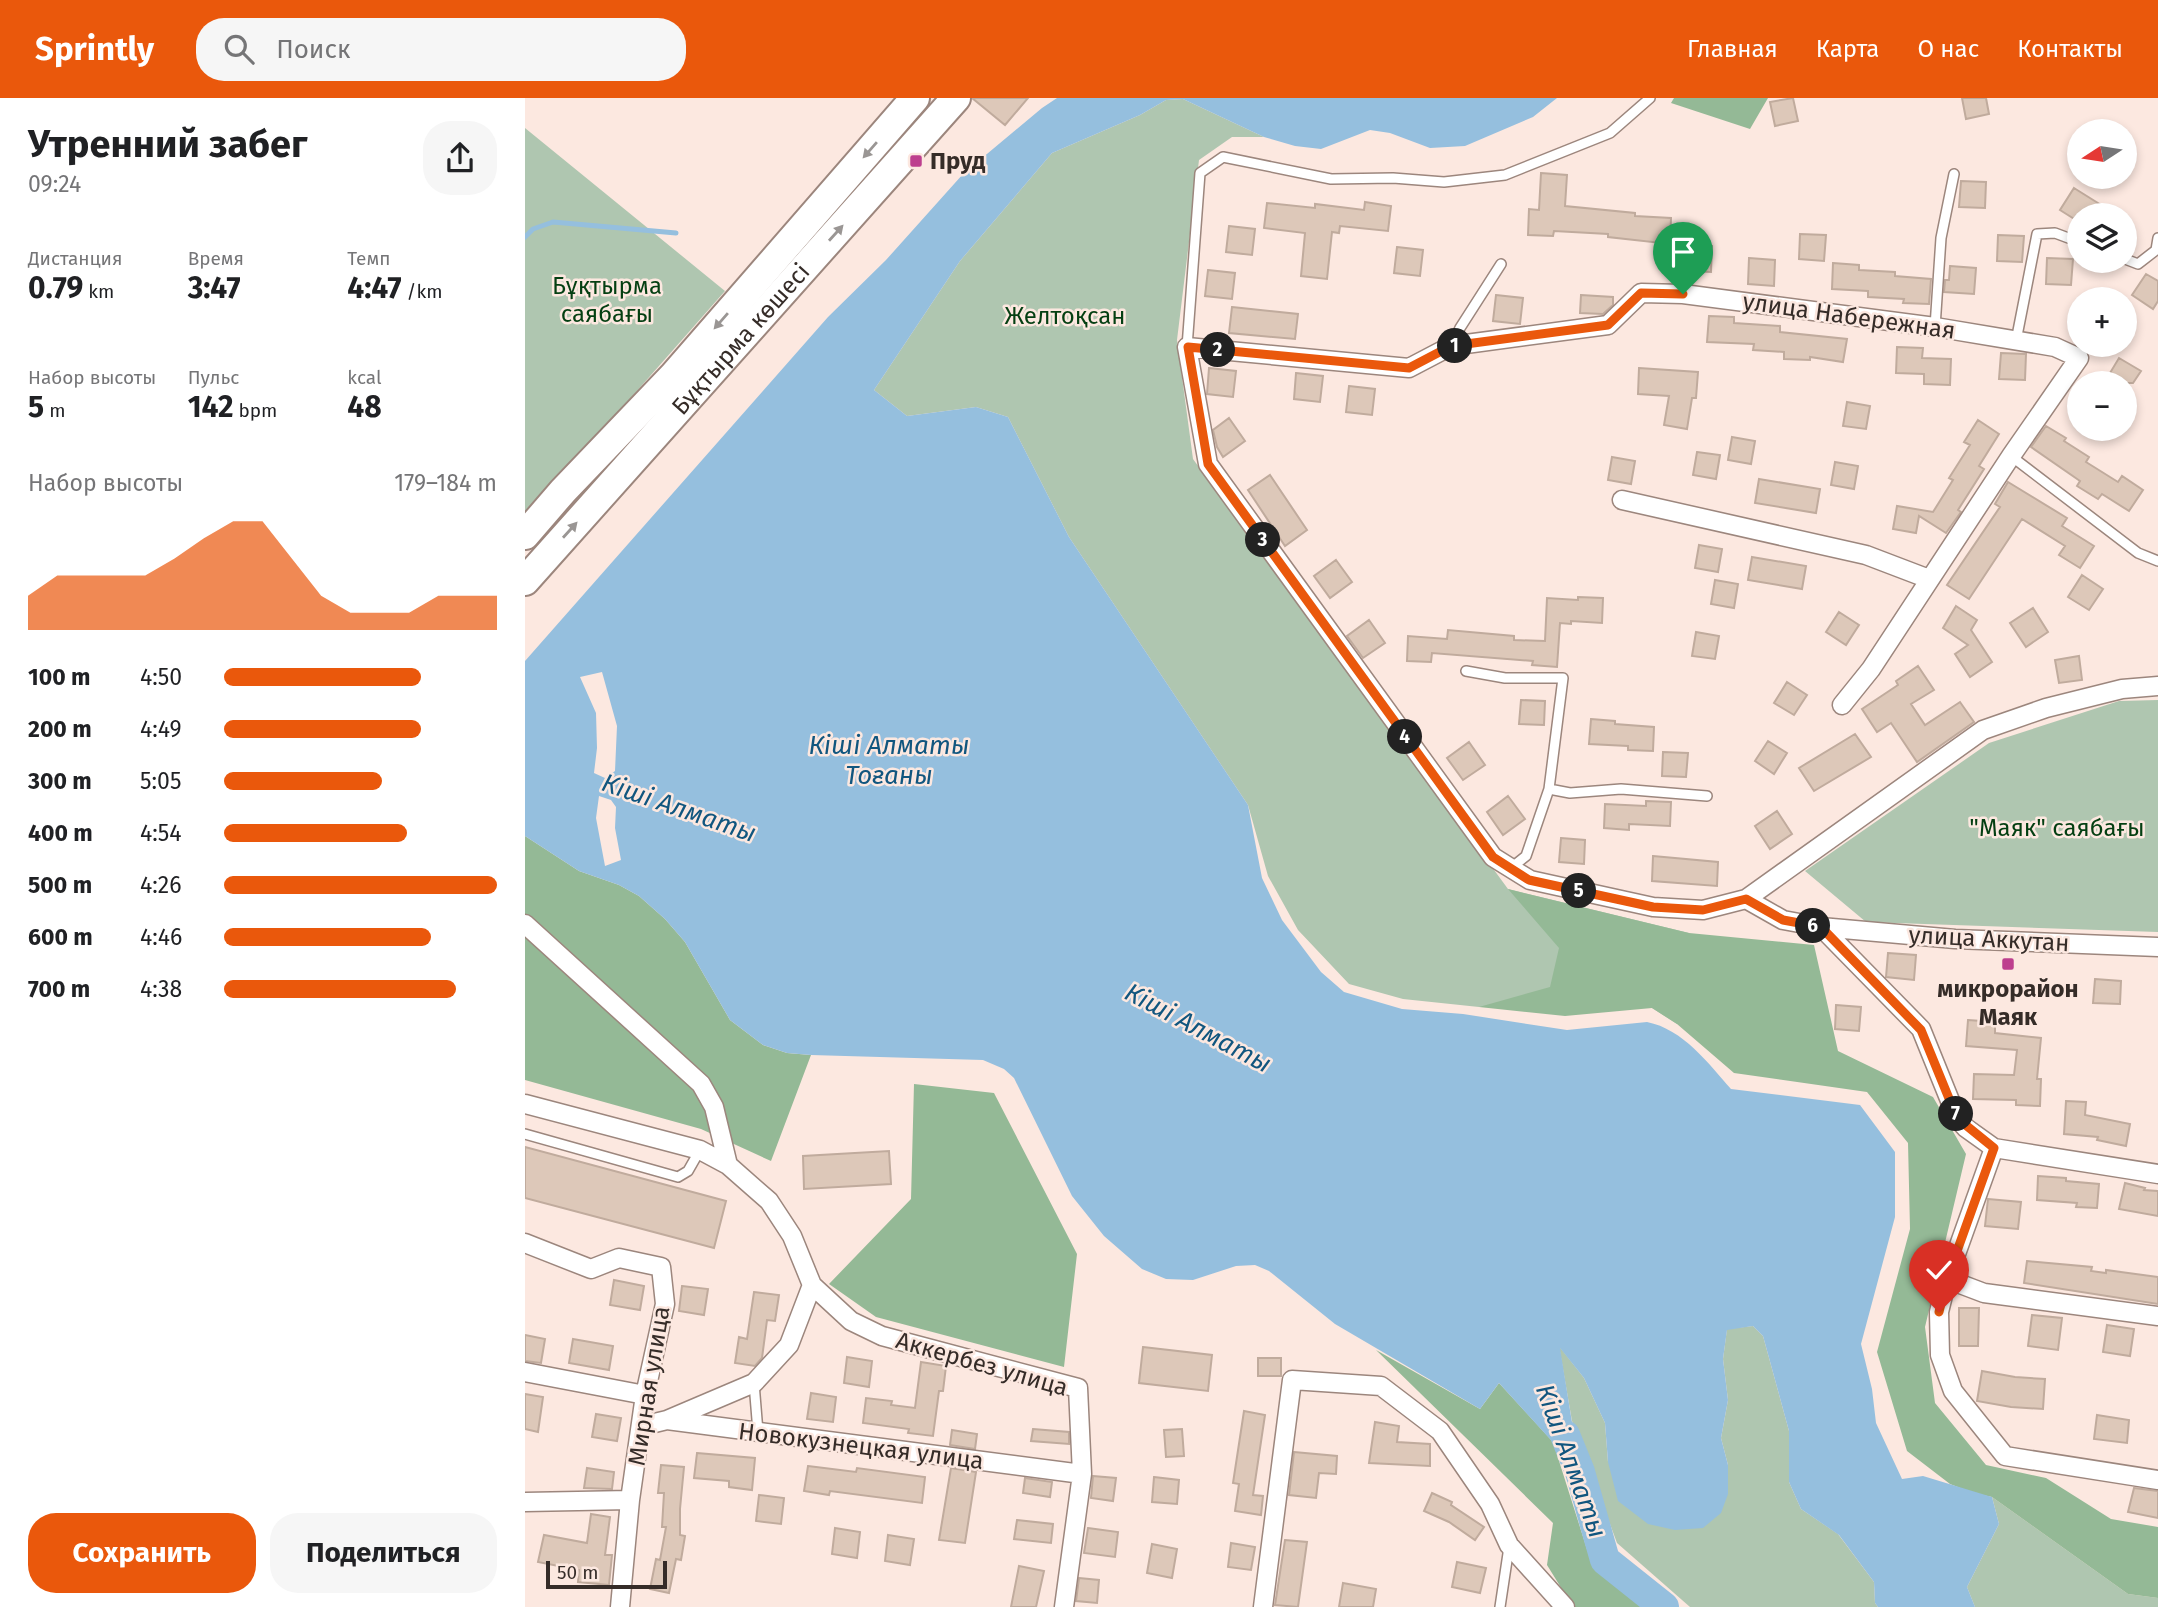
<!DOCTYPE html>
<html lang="ru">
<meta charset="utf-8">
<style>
body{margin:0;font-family:"Fira Sans",sans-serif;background:#f6f6f6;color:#202124;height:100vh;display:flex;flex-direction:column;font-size:26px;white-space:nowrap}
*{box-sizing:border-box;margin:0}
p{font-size:23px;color:#757577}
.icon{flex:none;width:38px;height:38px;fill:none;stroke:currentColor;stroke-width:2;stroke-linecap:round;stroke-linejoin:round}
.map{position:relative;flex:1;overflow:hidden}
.sheet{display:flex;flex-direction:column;background:#fff;width:525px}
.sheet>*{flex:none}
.needle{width:46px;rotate:258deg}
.buttons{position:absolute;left:1542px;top:21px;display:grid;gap:14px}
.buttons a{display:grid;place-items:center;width:70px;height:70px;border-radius:50%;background:#fff;box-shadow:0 4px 10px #0003;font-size:35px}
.scale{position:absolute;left:21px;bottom:18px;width:121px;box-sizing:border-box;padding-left:7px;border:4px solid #352c28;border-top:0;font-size:19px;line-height:24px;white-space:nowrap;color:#352c28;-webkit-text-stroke:5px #fce8e0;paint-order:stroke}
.pin{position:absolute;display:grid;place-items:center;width:60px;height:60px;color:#fff;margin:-72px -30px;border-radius:50% 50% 50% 0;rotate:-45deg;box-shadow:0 0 7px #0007}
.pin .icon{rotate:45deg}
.km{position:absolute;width:35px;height:35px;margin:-18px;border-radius:50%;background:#222;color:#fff;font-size:19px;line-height:35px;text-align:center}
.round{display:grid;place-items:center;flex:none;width:74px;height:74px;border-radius:28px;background:#f6f6f6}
.summary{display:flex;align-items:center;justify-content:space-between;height:119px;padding:0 28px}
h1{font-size:38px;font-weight:700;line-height:52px}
.stats{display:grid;grid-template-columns:repeat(3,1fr);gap:10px;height:119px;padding:7px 28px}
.stats div{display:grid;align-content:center}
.stats b{font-size:30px;font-weight:700}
.stats small{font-size:19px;font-weight:400}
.stats p{font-size:19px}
.chart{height:196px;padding:14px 28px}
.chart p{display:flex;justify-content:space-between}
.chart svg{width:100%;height:126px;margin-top:7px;fill:#ea580c;opacity:.7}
.action{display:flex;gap:14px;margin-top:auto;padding:14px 28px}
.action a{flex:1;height:80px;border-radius:28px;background:#ea580c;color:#fff;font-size:28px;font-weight:700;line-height:80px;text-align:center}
.action a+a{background:#f6f6f6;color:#202124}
ul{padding:0 28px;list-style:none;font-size:23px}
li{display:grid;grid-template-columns:112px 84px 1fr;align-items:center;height:52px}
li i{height:18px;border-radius:9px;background:#ea580c}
header{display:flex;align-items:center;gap:42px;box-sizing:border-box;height:98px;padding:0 35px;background:#ea580c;color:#fff}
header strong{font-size:33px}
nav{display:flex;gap:38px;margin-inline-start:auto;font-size:24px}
.search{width:490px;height:63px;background:#f6f6f6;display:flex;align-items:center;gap:18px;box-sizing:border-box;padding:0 24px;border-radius:28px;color:#757577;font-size:26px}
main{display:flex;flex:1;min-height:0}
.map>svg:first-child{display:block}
.green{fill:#afc6b0}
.forest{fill:#94b996}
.water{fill:#95bfde;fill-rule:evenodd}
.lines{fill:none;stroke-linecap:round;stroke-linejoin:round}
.stream{stroke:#95bfde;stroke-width:5}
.river{stroke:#95bfde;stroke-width:30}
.building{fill:#ddc8b9;stroke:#c0ab9d;stroke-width:2}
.service-casing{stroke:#9c867d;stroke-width:12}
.minor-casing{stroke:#9c867d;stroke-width:21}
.primary-casing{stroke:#9c867d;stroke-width:32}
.service{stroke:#fff;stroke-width:9}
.minor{stroke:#fff;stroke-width:18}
.primary{stroke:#fff;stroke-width:28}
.oneway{fill:#9a9694}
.route-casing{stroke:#fff;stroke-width:14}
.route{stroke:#ea580c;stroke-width:9}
.poi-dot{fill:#bd3f8e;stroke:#fce8e0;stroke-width:2.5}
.labels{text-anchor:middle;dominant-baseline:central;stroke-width:5;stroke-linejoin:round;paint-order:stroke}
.poi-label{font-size:24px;font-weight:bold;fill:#352c28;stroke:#fce8e0;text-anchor:start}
.park-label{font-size:24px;fill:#043f12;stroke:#fce8e0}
.street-label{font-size:24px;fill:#352c28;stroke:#fce8e0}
.water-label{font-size:26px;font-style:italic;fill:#11567f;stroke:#fce8e0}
</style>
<header>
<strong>Sprintly</strong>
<div class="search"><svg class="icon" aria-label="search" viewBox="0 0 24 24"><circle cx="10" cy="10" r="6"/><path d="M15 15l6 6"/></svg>Поиск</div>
<nav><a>Главная</a><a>Карта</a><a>О нас</a><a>Контакты</a></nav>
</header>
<main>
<section class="sheet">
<div class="summary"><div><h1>Утренний забег</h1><p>09:24</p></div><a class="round"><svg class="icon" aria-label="share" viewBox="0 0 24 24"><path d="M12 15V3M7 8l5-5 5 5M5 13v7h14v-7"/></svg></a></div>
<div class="stats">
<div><p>Дистанция</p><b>0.79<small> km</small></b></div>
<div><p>Время</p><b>3:47</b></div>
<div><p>Темп</p><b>4:47<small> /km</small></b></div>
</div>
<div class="stats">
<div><p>Набор высоты</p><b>5<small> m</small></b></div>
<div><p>Пульс</p><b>142<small> bpm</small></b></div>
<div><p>kcal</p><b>48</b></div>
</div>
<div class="chart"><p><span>Набор высоты</span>179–184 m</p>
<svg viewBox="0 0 160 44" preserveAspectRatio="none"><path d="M0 44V32L10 25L20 25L30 25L40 25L50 19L60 12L70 6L80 6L90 19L100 32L110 38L120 38L130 38L140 32L150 32L160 32V44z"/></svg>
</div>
<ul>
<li><b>100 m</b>4:50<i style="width:72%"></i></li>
<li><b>200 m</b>4:49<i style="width:72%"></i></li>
<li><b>300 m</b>5:05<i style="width:58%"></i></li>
<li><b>400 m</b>4:54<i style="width:67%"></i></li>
<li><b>500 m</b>4:26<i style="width:100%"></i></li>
<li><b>600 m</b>4:46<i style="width:76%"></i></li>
<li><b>700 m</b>4:38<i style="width:85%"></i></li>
</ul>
<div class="action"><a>Сохранить</a><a>Поделиться</a></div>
</section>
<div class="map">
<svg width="1633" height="1509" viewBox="0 0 1633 1509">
<rect width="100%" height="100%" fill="#fce8e0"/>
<!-- green -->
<path class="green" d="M658,1L739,39H707L674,62L652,242L668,361L983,791L1164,835L1152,926L1127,910L954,909L878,901L824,886L773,832L743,778L723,707L544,439L483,319L451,309L382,318L349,292L435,163L527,55L615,17L641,2Z
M0,30L200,193L0,420Z
M1633,602V834L1341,824L1280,773L1464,645L1594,603Z
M1228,1228L1238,1238L1264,1333V1384L1276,1411L1313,1436L1349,1484L1350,1505L1353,1509H1165L1092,1445L1047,1323L1034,1248L1059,1280L1080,1325L1083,1364L1203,1367L1196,1340L1203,1302L1198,1261L1202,1231Z
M1467,1399L1603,1496L1633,1500V1509H1450L1442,1489L1474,1426Z"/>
<!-- forest -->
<path class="forest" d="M1149,0H1243L1225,31L1146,5Z
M0,738L54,773L94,787L114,798L140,821L160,844L205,922L238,947L262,955L286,957L246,1063L176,1031L0,982Z
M983,791L1164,835L1289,847L1313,953L1408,999L1441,1056L1400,1229L1410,1305L1461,1367L1521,1380L1586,1421L1633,1429V1500L1603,1496L1467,1399L1448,1395L1425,1386L1382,1353L1352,1254L1385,1131L1383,1045L1342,994L1209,975L1152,926L1127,910L1040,918L954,909L1025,889L1034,850Z
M389,986L469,995L552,1156L539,1269L351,1219L304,1186L386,1101Z
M851,1252L955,1311L974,1285L1028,1344L1067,1467L1118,1509H1048L1022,1467L1028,1425Z"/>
<!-- water -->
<path class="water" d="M532,0H1032L1008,19L940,48L905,50L865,35L845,32L796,51L770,48L739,39L658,1L641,2L615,17L527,55L435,163L349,292L382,318L451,309L483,319L544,439L723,707L737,780L757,822L796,874L819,894L877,911L938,916L1042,932L1122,924C1158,931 1184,966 1206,991L1335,1007L1370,1054V1119L1336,1246L1347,1291L1351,1325L1377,1381L1398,1378L1467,1399L1474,1426L1442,1489L1450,1509H1353L1350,1505L1349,1484L1314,1437L1276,1411L1264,1384V1333L1238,1238L1228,1228L1202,1232L1198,1261L1203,1302L1196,1340L1203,1367V1396L1196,1415L1178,1430L1150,1432L1123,1426L1093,1403L1083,1364L1080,1325L1059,1280L1035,1250L1055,1374L974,1285L955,1311L810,1226L744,1173L730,1167L711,1168L668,1182L641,1181L617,1171L579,1138L547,1098L489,980L479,971L458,962L286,957L262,955L238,947L205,922L160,844L140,821L114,798L94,787L54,773L0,738V563L303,219L361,162L438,76L517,10ZM77,574L92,628L90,673L80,680L69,675L72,650L71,615L55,579ZM74,698L86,702L91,709L90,730L96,762L80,768L71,720Z"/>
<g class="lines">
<!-- stream -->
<path class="stream" d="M0,139L8,131L28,124L151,135"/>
<!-- river -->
<path class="river" d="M1040,1337L1055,1374L1080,1462L1139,1509"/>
</g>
<!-- building -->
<path class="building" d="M447,0H503L480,27Z
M1268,0L1273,23L1250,28L1245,4Z
M1437,0H1461L1464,16L1441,21Z
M1016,75L1042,77L1040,108L1110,115V118L1146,120L1145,146L1083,139V136L1029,133L1028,138L1003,137L1004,111L1014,112Z
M1436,83L1461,84L1460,110L1434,109Z
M1549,90L1592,117H1554V124L1535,112Z
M840,104L866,108L863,133L815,128L814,135L807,134L802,181L776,178L780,135L739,130L742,105L790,110V106L839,112Z
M704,128L730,131L727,157L701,154Z
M1275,136L1301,137L1299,163L1274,161Z
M1473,137L1499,138L1497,164L1472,163Z
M1161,147L1187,148L1186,174L1160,173Z
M872,149L898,152L895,178L869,175Z
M1224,160L1250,162L1249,188L1223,186Z
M1522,160L1548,161L1546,187L1521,186Z
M1308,165L1334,167V172L1370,174V178L1406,181L1404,206L1378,205L1379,201L1343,199V193L1307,191Z
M1425,168L1451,170L1449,196L1419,194L1420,182H1424Z
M683,172L710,175L707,201L680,198Z
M1621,176L1633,183V203L1628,211L1607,197Z
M971,197L998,200L995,226L968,223Z
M1056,197L1088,199V207L1078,216L1055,215Z
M707,209L773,216L770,241L704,235Z
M1184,218L1209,219V225L1255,228V234L1322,241L1318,264L1285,259V262L1259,261V254L1228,252L1229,246L1182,244Z
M1372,249L1398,250L1397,260L1426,261L1425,287L1399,286V276L1371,275Z
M1476,255L1501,256L1500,282L1474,281Z
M1594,260L1616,273L1608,285H1579Z
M684,270L711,273L708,299L682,296Z
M1114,270L1173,274L1171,300H1167L1162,331L1139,327L1144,298L1113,296Z
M771,275L798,278L795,304L769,301Z
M824,288L850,291L847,317L821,314Z
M1322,304L1345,308L1341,331L1318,328Z
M704,320L720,343L698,359L692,349L688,332Z
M1453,322L1474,336L1454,368L1459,371L1433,412L1436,414L1421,435L1394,418L1391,435L1368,431L1372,408L1408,414L1428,382L1424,380L1445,347L1439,344Z
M1521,328L1541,340L1539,343L1564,359L1561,364L1593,384L1597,378L1618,392L1604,413L1577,396L1573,401L1552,388L1555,383L1506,349Z
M1207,339L1230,343L1226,366L1203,362Z
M1172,354L1195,357L1191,381L1168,377Z
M1087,359L1110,363L1106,386L1083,382Z
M1310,364L1333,368L1329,391L1306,387Z
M745,377L782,432L760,448L723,392Z
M1234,381L1295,391L1291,415L1230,405Z
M1483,384L1542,420L1537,428L1569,448L1555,470L1534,457L1540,448L1497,421L1444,501L1422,487L1475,409L1470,406Z
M1174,447L1197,451L1193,474L1170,470Z
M1227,459L1281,468L1277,491L1223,482Z
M811,462L827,484L805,500L789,478Z
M1557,477L1578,491L1564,512L1543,499Z
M1190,482L1213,486L1209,510L1186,506Z
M1053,499L1078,500L1077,525L1046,523V526L1035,525L1032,569L1007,567L1008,563L907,555L906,564L882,563L883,538L922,541L923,532L989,538V542L1020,543L1022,500L1053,502Z
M1431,508L1452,522L1446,532L1467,564L1445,579L1430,556L1443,547L1418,530Z
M1508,510L1523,534L1501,549L1485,525Z
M1314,514L1334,527L1321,547L1301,534Z
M844,522L860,545L838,560L822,538Z
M1171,534L1194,538L1190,561L1167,558Z
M1554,558L1557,582L1534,585L1530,562Z
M1393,568L1409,592L1386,606L1400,627L1435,604L1449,624L1392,664L1366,625L1352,634L1337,611L1373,587L1371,583Z
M1262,584L1282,597L1269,617L1249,605Z
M996,602L1020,603L1019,627L994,626Z
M1066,621L1090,623V626L1129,629L1128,653L1103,652V648L1064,646Z
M1330,636L1346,659L1289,693L1274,670Z
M1243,643L1262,655L1249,676L1230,663Z
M944,644L960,667L938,682L922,660Z
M1138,654L1163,655L1161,679L1137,678Z
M983,698L1000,721L978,737L962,714Z
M1121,703L1146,704L1145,728L1104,726V732L1079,730L1080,706L1121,708Z
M1252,713L1267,736L1245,751L1230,728Z
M1036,740L1060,742L1059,766L1034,764Z
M1128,758L1193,764L1192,788L1127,783Z
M1363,855L1391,857L1389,882L1361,879Z
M1570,881L1596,883L1595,906L1568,905Z
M1311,907L1336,909L1334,933L1310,931Z
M1443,922L1470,924V935L1516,940L1512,981H1516L1515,1008L1491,1007V1002L1448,1001L1449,976L1489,977L1492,952L1441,948Z
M1541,1003L1561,1004L1560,1017L1605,1026L1601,1048L1572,1042L1573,1039L1539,1036Z
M0,1049L201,1103L189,1150L0,1100Z
M364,1053L366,1086L279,1091L278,1058Z
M1513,1078L1541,1080V1083L1574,1086L1572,1110L1551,1109L1552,1105L1512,1102Z
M1600,1085L1620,1090L1619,1092L1633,1093V1118L1594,1111Z
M1463,1101L1496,1104L1493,1131L1460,1128Z
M1502,1163L1567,1169L1566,1173L1581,1175V1172L1633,1179V1206L1499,1185Z
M89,1182L119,1188L115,1212L85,1207Z
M157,1188L183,1191L179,1217L154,1213Z
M229,1194L254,1197L250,1223L242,1222L237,1260L230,1268L210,1265L214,1239L222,1241Z
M1434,1210H1454L1453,1248H1434Z
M1507,1217L1537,1220L1533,1252L1503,1248Z
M1582,1227L1609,1231L1605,1258L1578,1254Z
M0,1237L20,1241L16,1265L0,1263Z
M48,1241L88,1248L84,1272L44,1265Z
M618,1249L687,1257L683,1293L614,1285Z
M322,1259L347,1263L344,1289L319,1285Z
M733,1260H756V1278H733Z
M396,1264L421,1268L418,1293H414L408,1338L383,1335L384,1331L338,1325L341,1300L367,1303L366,1307L390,1310Z
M1457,1273L1490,1279L1520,1281L1518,1311L1486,1309L1452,1303Z
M286,1295L311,1299L308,1324L282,1321Z
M0,1296L18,1299L13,1334L0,1331Z
M719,1313L740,1317L728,1397L738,1398L736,1417L710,1413L714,1386L708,1385Z
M71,1316L96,1320L92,1343L67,1339Z
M1572,1317L1604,1322L1602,1345L1569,1341Z
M850,1324L874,1328L872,1344L905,1346V1368L844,1365Z
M508,1331L544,1334V1346L506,1343Z
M657,1331L659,1358L641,1359L639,1332Z
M427,1332L452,1336L450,1351L425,1347Z
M769,1354L812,1358L811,1376L794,1375L791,1400L764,1397Z
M172,1355L230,1360L227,1392L204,1389V1383L169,1380Z
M136,1367L159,1369L155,1411V1437L160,1438L156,1462L151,1461L144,1495L125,1491L131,1461L135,1462L141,1429H137L139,1395H133Z
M283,1368L331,1374L332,1370L400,1379L397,1405L305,1393L304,1397L279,1393Z
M62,1370L89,1374L87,1391L59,1390Z
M426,1370L451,1374L440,1445L414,1442Z
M568,1378L591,1380L588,1403L566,1400Z
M629,1379L654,1382L652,1406L627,1404Z
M500,1380L527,1384L525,1399L498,1395Z
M1609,1390L1633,1393V1420L1603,1414Z
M907,1395L927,1404L926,1407L959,1429L950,1442L924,1424L899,1413Z
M234,1397L259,1400L256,1426L231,1423Z
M66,1416L85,1419L80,1457H87L84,1487L53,1484L54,1472L13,1464L19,1437L62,1445Z
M492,1422L528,1426L526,1445L489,1441Z
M310,1430L335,1434L332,1460L307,1456Z
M563,1430L593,1434L590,1459L559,1455Z
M363,1437L389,1441L385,1467L360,1463Z
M760,1442L782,1444L773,1509L750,1507Z
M706,1445L730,1449L726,1472L703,1469Z
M627,1446L652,1451L647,1480L622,1475Z
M932,1464L961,1470L955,1495L927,1489Z
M494,1468L519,1473L511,1509H486Z
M554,1480L574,1482L572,1505L551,1503Z
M818,1485L851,1491L848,1509H814Z"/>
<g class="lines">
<defs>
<path id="service" d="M1600,161L1613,166L1631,152L1633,140
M1410,229L1416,140L1429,76
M1491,243L1512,136L1530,135L1554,144
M927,247L935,230L976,166
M662,249L675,75L698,59L806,81L868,80L919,84L980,77L1085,35L1125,0
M1486,358L1613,455L1633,463
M941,573L980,580H1038L1024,691L1001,758L986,770
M1024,691L1045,695L1096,691L1182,698
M0,1036L153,1079L163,1073L175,1052
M229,1285L233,1334
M975,1509L984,1449"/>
<path id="minor" d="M1097,402L1341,457L1404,481
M1317,607L1346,571L1486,358L1554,260L1530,249L1410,229L1158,196L1116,195L1083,227L926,248L884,270L662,249L683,366L968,759L1005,782L1128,809L1178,812L1221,801L1458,632L1521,610L1597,591L1633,588
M1221,801L1258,822L1296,829L1396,931L1432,1020L1441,1030L1469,1050L1633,1076
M0,826L176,986L189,1009L203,1067
M1296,829L1430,841L1633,849
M0,1006L175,1052L203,1067L244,1103L267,1138L287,1187L264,1247L229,1285L142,1322
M1469,1050L1422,1181L1414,1214L1415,1257L1428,1293L1480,1358L1633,1382
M0,1145L66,1171L94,1160L136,1169L140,1206L120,1297L105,1402L95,1509
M1422,1181L1459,1195L1633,1218
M287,1187L326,1223L357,1238L553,1290L557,1376L539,1509
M0,1274L120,1297
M117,1328L142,1322L557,1376
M0,1404L105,1402
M738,1509L767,1282L856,1288L915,1333L965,1406L984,1447L1040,1509"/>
<g id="primary">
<path d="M0,437L38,393L149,277L390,0"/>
<path id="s1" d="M0,483L431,0"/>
</g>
</defs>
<!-- service casing -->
<use href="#service" class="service-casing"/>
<!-- minor casing -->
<use href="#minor" class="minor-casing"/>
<!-- primary casing -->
<use href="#primary" class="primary-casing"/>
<!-- service -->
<use href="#service" class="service"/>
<!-- minor -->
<use href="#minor" class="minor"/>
<!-- primary -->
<use href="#primary" class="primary"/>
</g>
<!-- one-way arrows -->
<defs><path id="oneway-solid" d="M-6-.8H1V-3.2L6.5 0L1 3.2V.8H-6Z" transform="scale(1.75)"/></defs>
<g class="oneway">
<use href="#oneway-solid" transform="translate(345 52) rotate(131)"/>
<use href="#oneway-solid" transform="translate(311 135) rotate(-48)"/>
<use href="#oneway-solid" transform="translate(196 223) rotate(131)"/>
<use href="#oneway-solid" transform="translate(45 432) rotate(-48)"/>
</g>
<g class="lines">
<defs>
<path id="route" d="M1158,196L1116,195L1083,227L926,248L884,270L663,249L683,366L968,759L1004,782L1128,809L1178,812L1221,801L1258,822L1296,829L1396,932L1432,1020L1469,1050L1422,1181L1414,1214"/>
</defs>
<!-- route casing -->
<use href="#route" class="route-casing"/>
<!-- route -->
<use href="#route" class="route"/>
</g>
<!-- markers -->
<g class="poi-dot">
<rect x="384" y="56" width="14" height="14" rx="3.5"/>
<rect x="1476" y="859" width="14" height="14" rx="3.5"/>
</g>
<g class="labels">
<!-- poi labels -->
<g class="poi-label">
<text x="405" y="63">Пруд</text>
<text x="1483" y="891" text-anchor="middle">микрорайон<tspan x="1483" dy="28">Маяк</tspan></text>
</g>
<!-- park labels -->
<g class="park-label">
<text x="82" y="188">Бұқтырма<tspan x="82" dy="28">саябағы</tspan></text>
<text x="540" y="218">Желтоқсан</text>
<text x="1532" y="730">"Маяк" саябағы</text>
</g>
<!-- street labels -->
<g class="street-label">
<text transform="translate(1324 218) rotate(8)">улица Набережная</text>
<text stroke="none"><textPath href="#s1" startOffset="324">Бұқтырма көшесі</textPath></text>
<text transform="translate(1464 841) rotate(3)">улица Аккутан</text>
<text transform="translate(457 1266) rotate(16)">Аккербез улица</text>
<text transform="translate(124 1288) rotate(-81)">Мирная улица</text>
<text transform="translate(336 1348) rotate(7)">Новокузнецкая улица</text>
</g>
<!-- water labels -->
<g class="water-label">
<text x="364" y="647">Кіші Алматы<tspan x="364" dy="30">Тоғаны</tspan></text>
<text transform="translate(154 710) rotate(19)">Кіші Алматы</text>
<text transform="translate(673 930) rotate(28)">Кіші Алматы</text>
<text transform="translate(1046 1363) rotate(70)">Кіші Алматы</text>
</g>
</g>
</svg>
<div class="buttons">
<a><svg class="needle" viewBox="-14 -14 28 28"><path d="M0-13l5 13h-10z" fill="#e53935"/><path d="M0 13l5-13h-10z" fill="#757577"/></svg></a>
<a><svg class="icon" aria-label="layers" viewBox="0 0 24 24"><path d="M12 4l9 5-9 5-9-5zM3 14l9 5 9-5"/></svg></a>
<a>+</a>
<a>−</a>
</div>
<div class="scale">50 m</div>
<div class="pin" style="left:1158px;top:196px;background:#1e9e55"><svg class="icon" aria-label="arrive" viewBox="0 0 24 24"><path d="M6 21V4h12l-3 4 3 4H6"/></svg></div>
<div class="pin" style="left:1414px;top:1214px;background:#d93025"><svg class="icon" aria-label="check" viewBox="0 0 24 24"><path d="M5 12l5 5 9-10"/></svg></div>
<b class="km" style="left:930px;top:248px">1</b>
<b class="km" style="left:693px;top:252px">2</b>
<b class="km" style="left:738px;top:442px">3</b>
<b class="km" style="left:880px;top:639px">4</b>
<b class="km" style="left:1054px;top:793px">5</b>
<b class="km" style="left:1288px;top:828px">6</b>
<b class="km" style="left:1431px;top:1016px">7</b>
</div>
</main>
